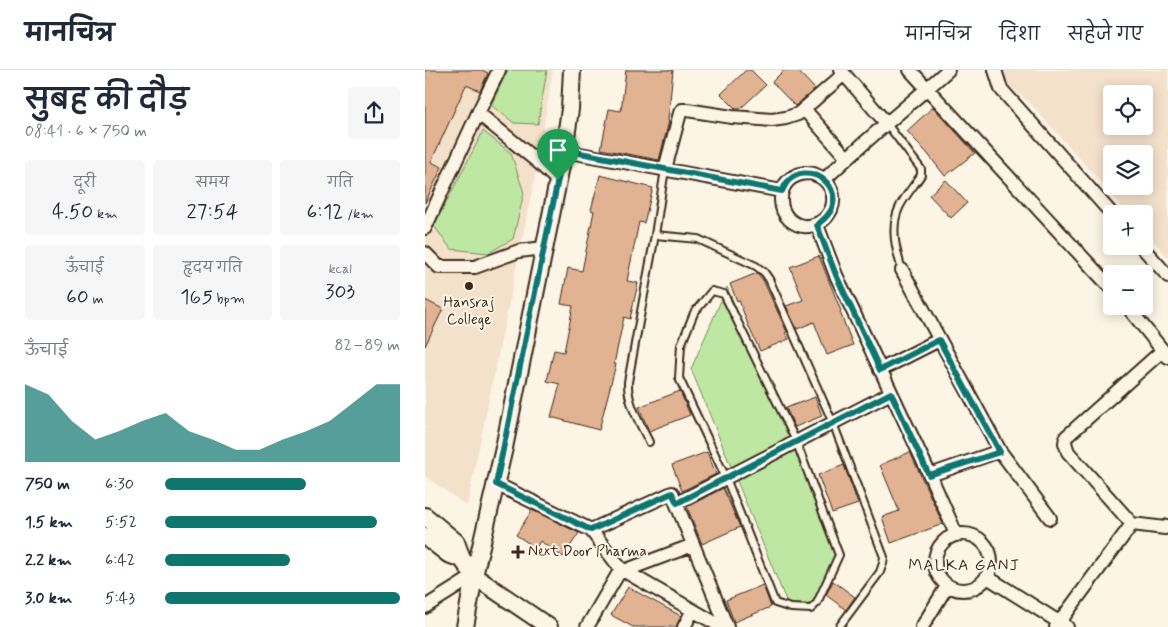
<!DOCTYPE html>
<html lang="hi">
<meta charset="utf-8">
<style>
body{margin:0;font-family:Mynerve,"Playpen Sans Deva",sans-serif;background:#f6f6f7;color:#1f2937;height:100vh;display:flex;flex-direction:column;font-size:19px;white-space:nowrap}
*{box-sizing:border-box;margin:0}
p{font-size:16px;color:#747a83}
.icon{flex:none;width:28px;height:28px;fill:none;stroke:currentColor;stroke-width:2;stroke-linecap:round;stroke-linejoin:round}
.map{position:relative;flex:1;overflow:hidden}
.drawer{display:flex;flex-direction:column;background:#fff;width:425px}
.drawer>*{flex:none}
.controls{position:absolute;left:678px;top:15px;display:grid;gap:10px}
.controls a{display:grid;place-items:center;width:50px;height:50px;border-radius:5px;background:#fff;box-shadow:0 2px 12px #0003;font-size:25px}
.pin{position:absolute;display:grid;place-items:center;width:42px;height:42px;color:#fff;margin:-51px -21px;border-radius:50% 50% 50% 0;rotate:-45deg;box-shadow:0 0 5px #0007}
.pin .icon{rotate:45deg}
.round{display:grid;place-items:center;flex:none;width:52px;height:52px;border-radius:5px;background:#f6f6f7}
.overview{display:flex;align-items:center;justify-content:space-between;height:85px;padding:0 25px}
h1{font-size:28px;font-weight:600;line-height:38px}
.metrics{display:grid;grid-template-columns:repeat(3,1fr);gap:8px;height:85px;padding:5px 25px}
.metrics div{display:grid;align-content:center;border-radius:5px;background:#f6f6f7;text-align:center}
.metrics b{font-size:21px;font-weight:600}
.metrics small{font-size:14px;font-weight:400}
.metrics p{font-size:14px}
.chart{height:140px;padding:10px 25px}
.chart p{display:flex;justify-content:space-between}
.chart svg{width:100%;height:90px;margin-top:5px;fill:#0f766e;opacity:.7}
ul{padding:0 25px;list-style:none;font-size:16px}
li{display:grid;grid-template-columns:80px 60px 1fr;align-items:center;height:38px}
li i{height:12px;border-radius:6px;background:#0f766e}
header{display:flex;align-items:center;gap:30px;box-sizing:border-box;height:70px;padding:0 25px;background:#fff;border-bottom:1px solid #e0e1e3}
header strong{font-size:24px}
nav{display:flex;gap:28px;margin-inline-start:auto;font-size:18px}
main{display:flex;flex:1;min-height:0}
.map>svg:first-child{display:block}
.built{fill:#f4e1cc;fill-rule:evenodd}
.green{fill:#bee7a3;stroke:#7c8860}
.building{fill:#e2b393;stroke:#3b2a1e}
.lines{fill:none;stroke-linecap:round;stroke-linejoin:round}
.service-casing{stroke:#3b2a1e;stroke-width:10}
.minor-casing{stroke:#3b2a1e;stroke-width:16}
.tertiary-casing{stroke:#3b2a1e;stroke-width:20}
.service{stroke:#fcf5e5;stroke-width:6}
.minor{stroke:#fcf5e5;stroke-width:12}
.tertiary{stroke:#fcf5e5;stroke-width:16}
.route-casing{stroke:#fff;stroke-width:10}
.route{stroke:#0f766e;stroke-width:6}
.poi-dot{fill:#3b2a1e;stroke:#fcf5e5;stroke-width:2}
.labels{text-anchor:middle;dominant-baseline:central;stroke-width:4;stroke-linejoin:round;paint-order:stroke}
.poi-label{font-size:15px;fill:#3b2a1e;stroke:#fcf5e5}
.neighbourhood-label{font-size:16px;letter-spacing:1px;fill:#3b2a1e;stroke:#fcf5e5}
</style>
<header>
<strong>मानचित्र</strong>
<nav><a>मानचित्र</a><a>दिशा</a><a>सहेजे गए</a></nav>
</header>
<main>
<section class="drawer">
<div class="overview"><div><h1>सुबह की दौड़</h1><p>08:41 · 6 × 750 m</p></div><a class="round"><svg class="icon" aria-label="share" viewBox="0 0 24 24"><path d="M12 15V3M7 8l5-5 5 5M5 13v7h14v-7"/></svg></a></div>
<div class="metrics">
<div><p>दूरी</p><b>4.50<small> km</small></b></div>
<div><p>समय</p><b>27:54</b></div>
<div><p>गति</p><b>6:12<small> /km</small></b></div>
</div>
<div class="metrics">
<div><p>ऊँचाई</p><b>60<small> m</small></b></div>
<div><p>हृदय गति</p><b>165<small> bpm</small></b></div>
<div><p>kcal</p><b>303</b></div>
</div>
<div class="chart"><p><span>ऊँचाई</span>82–89 m</p>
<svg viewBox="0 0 160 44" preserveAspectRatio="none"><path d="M0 44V6L10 11L20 24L30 33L40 29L50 24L60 20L70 29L80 33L90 38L100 38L110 33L120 29L130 24L140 15L150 6L160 6V44z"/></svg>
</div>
<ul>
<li><b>750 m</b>6:30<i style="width:60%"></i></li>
<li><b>1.5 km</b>5:52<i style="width:90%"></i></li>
<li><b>2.2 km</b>6:42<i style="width:53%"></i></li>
<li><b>3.0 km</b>5:43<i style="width:100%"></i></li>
</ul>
</section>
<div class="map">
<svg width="743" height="557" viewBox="0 0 743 557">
<rect width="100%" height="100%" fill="#fcf5e5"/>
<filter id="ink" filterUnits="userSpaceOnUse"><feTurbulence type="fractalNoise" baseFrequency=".02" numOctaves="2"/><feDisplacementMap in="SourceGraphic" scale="10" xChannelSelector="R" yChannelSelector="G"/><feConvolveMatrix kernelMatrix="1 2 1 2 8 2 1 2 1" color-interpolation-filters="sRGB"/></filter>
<g filter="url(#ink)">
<!-- built -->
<path class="built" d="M0,0H128L113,92L42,436L0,406Z
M564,0H743V187L719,160V144H704L604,32ZM686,24H719V56H686ZM686,84H719V116H686Z"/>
<!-- green -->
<path class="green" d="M83,0H122L113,54L89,53L66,35Z
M58,61L86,83L99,123L88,169L63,183L26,179L9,156Z
M302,217L413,480L387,535L362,533L266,299Z"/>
<!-- building -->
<path class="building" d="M0,0H57L63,3L55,21L41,15L6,92L17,97L0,133Z
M201,0H248L243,51H244L234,90L176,79L184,39L196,41Z
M321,0H326L341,15L315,39H311L296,24Z
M359,0H372L390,19L370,36L347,12Z
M508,37L550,83L520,106L502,83L482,61Z
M175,105L228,118L219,153L214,152L202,211L213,213L205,249L199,247L189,294H191L174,360L126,347L135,314L122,311L129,280L139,282L148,236L136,234L143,198L157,201L169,141L166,140Z
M521,110L542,133L526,148L504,125Z
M394,186L416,241L415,242L428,275L402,285L389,252L372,259L361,236L378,230L365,197Z
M332,203L338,210L362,262L360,263L364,269L335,281L323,255L314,230L312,231L305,214Z
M0,230L18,239L0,276Z
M255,321L265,345L224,361L214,337Z
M390,327L397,346L370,357L361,338Z
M282,382L291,404L257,421L247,395Z
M485,382L518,454L466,473L457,447L474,441L455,395Z
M419,395L433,434L407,443L393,405Z
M298,418L315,457L277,474L262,437Z
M107,440L154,463L138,487L115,471L111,478L91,465Z
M408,511L430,527L421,540L401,525Z
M338,515L346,537L309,552L301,530Z
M203,517L256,546L251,557H208L186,545Z"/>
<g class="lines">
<defs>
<path id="service" d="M462,54L496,99V105C489,116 479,127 474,138C465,158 471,180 477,200
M230,165L240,99
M287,221L299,224L371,371L414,485L392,533L386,539L366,538L350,533L301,408L254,308L256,275L269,243Z
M224,372C215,353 202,333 203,312L230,165L273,169L331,196L339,202L344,209L408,353L459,487L458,493L455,502L414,557"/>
<path id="minor" d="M485,0L686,218
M570,0L576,19L687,144
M419,4L462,54
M379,39L422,88
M53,43L113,92L133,111
M139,81L357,121
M240,99L255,43L257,40H262L307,47L347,50L361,48L373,44L419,4L415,0
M380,103C384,103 388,103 391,105C405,110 412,126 406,140C398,156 378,162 364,149C354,140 353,121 363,111C368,106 374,104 380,103Z
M400,109C439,71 482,37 523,0
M392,155L411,205L505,405L531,464
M0,158L53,43L74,0
M716,176L743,206
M0,183L14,197H50L94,181L119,178
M477,200L575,381L505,405
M702,236L743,287
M737,281L641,367L640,373L643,382L707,454L740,458L743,456
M455,300L514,270
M575,381L625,448
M71,414L166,460L196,499
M252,433L466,323
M166,460L247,423L302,557
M510 492a28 28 0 1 1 56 0a28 28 0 1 1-56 0Z
M199,501L268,475
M562,507L642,557
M0,537L49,506
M162,557L196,499L297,557
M259,557L268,540
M497,557L522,516
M631,557L707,454"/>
<path id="tertiary" d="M0,446L31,472L37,489L49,506L124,557
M0,466L23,484L37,489
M40,557L49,506L79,378L139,81L145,39L147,0"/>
</defs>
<!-- service casing -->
<use href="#service" class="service-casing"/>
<!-- minor casing -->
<use href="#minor" class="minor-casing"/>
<!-- tertiary casing -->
<use href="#tertiary" class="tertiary-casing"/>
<!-- service -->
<use href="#service" class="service"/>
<!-- minor -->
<use href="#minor" class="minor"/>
<!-- tertiary -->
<use href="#tertiary" class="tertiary"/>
</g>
</g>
<g class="lines" filter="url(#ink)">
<defs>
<path id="route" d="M139,80L357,121C359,118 360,114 363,111C382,92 416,112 407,138C404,146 398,150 392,155L411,205L455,300L514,270L575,382L504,405L466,323L252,433L247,423L166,460L71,414Z"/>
</defs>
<!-- route casing -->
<use href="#route" class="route-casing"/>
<!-- route -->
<use href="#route" class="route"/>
</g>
<!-- markers -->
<g class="poi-dot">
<circle cx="44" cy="216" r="5"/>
<path d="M90.5 474.5h5v5h5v5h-5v5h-5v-5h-5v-5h5z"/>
</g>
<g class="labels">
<!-- poi labels -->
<g class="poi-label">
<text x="44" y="233">Hansraj<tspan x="44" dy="17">College</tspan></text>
<text x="103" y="482" text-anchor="start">Next Door Pharma</text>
</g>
<!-- neighbourhood labels -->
<g class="neighbourhood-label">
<text x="539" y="495">MALKA GANJ</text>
</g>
</g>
</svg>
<div class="controls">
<a><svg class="icon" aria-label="locate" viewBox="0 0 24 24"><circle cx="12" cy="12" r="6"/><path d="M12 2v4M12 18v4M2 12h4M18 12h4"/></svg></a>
<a><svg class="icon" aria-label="layers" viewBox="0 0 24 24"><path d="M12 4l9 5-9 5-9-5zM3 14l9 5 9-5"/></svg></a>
<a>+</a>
<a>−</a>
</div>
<div class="pin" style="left:133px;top:110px;background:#1e9e55"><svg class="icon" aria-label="arrive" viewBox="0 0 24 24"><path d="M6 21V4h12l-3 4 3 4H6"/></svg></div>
</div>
</main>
